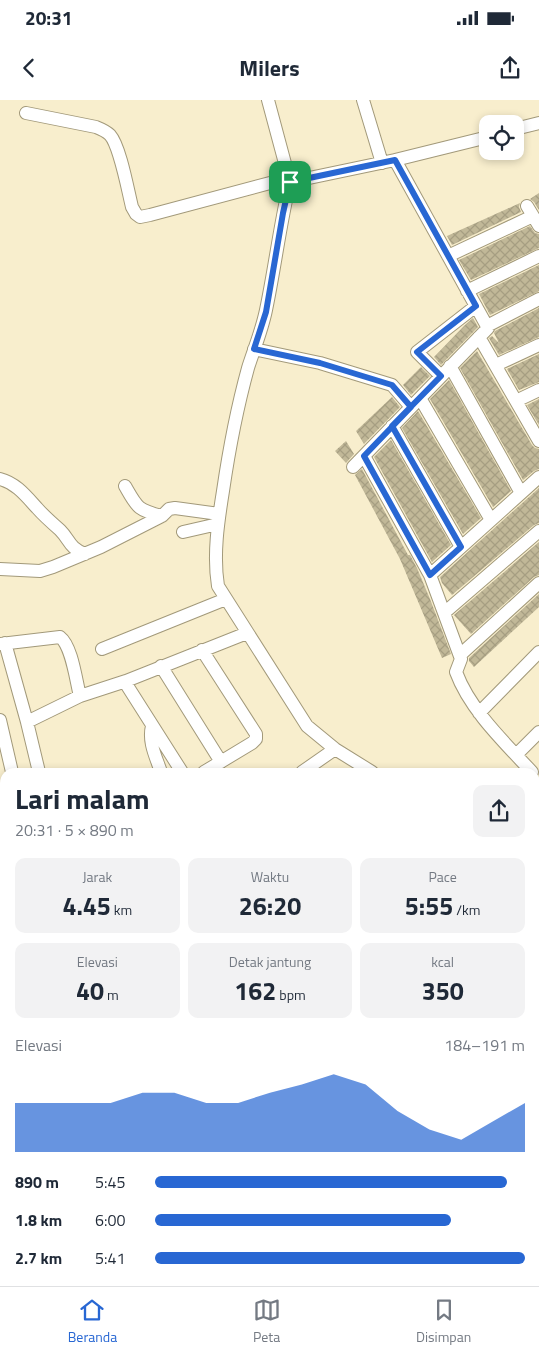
<!DOCTYPE html>
<html lang="id">
<meta charset="utf-8">
<style>
body{margin:0;font-family:"Titillium Web",sans-serif;background:#f2f2f3;color:#1f2937;height:100vh;display:flex;flex-direction:column;font-size:19px;white-space:nowrap}
*{box-sizing:border-box;margin:0}
p{font-size:16px;color:#747a83}
.icon{flex:none;width:28px;height:28px;fill:none;stroke:currentColor;stroke-width:2;stroke-linecap:round;stroke-linejoin:round}
.map{position:relative;flex:1;overflow:hidden}
.sheet{position:absolute;left:0px;top:668px;width:540px;height:519px;display:flex;flex-direction:column;background:#fff;border-radius:15px 15px 0 0;box-shadow:0 2px 8px #0003}
.sheet>*{flex:none}
.fabs{position:absolute;left:479px;top:15px;display:grid;gap:10px}
.fabs a{display:grid;place-items:center;width:45px;height:45px;border-radius:10px;background:#fff;box-shadow:0 2px 8px #0003;font-size:25px}
.pin{position:absolute;display:grid;place-items:center;width:42px;height:42px;color:#fff;margin:-21px;border-radius:10px;box-shadow:0 2px 8px #0006}
.round{display:grid;place-items:center;flex:none;width:52px;height:52px;border-radius:10px;background:#f2f2f3}
.overview{display:flex;align-items:center;justify-content:space-between;height:85px;padding:0 15px}
h1{font-size:28px;font-weight:700;line-height:38px}
.metrics{display:grid;grid-template-columns:repeat(3,1fr);gap:8px;height:85px;padding:5px 15px}
.metrics div{display:grid;align-content:center;border-radius:10px;background:#f2f2f3;text-align:center}
.metrics b{font-size:25px;font-weight:700}
.metrics small{font-size:14px;font-weight:400}
.metrics p{font-size:14px}
.chart{height:140px;padding:10px 15px}
.chart p{display:flex;justify-content:space-between}
.chart svg{width:100%;height:90px;margin-top:5px;fill:#2867d3;opacity:.7}
ul{padding:0 15px;list-style:none;font-size:16px}
li{display:grid;grid-template-columns:80px 60px 1fr;align-items:center;height:38px}
li i{height:12px;border-radius:6px;background:#2867d3}
.status{display:flex;justify-content:space-between;align-items:center;height:35px;padding:0 25px;background:#fff;direction:ltr}
.status svg{height:14px;fill:currentColor}
header{display:flex;justify-content:space-between;align-items:center;height:65px;padding:0 15px;background:#fff;font-size:22px;font-weight:700}
.tab-bar{display:flex;justify-content:space-around;align-items:center;height:70px;border-top:1px solid #e0e1e3;background:#fff;font-size:14px;color:#747a83}
.tab-bar a{display:grid;justify-items:center;gap:2px}
.tab-bar .current{color:#2867d3}
.map>svg:first-child{display:block}
.building{fill:url(#building-cross-hatch)}
.lines{fill:none;stroke-linecap:round;stroke-linejoin:round}
.minor-casing{stroke:#a2997a;stroke-width:14}
.major-casing{stroke:#a4945a;stroke-width:18}
.minor{stroke:#fff;stroke-width:12}
.major{stroke:#f3e5b3;stroke-width:16}
.route-casing{stroke:#fff;stroke-width:10}
.route{stroke:#2867d3;stroke-width:6}
</style>
<div class="status"><b>20:31</b><svg viewBox="0 0 49 12"><path d="M0 12V9h3v3zM5 12V6h3v6zM10 12V3h3v9zM15 12V0h3v12zM26 1h20v11H26zM47 4h2v5h-2z"/></svg></div>
<header><svg class="icon" aria-label="back" viewBox="0 0 24 24"><path d="M15 5l-7 7 7 7"/></svg>Milers<svg class="icon" aria-label="share" viewBox="0 0 24 24"><path d="M12 15V3M7 8l5-5 5 5M5 13v7h14v-7"/></svg></header>
<div class="map">
<svg width="539" height="1186" viewBox="0 0 539 1186">
<defs>
<pattern id="building-cross-hatch" width="8" height="8" patternUnits="userSpaceOnUse" patternTransform="scale(1.25)"><rect width="8" height="8" fill="#c1b898"/><path d="M0 0l8 8M0 8l8-8" fill="none" stroke="#a69e82"/></pattern>
</defs>
<rect width="100%" height="100%" fill="#f8eecd"/>
<!-- building -->
<path class="building" d="M539,93V110L534,102L530,99Z
M520,103L519,107L521,112L452,145L447,136Z
M530,126L535,133L539,134V148L471,180L459,160Z
M539,165V191L490,215L479,194Z
M539,208V237L499,255L489,238L492,236L499,243L494,233L495,231Z
M473,218L478,227L441,265L434,257L465,225Z
M477,251L532,345L535,348L539,349V369L534,371L523,380L460,268Z
M539,254V282L519,290L507,269Z
M421,267L430,276L411,295L403,285Z
M449,280L511,391L493,407L430,299Z
M392,297L400,307L364,344L356,331Z
M539,299V325L527,305Z
M418,311L481,418L463,434L402,328Z
M391,340L451,445L432,462L374,357Z
M346,341L354,354L346,363L335,351Z
M362,369L408,455H410L417,468L430,499L451,554L442,558L400,459L355,375Z
M539,388V423L534,425L452,495L442,483L440,477Z
M539,442V475L534,477L471,534L454,515Z
M539,494V507L474,567L469,561V558Z"/>
<g class="lines">
<defs>
<path id="minor" d="M268,0L290,82L395,60L488,37
M363,0L382,63
M26,13L96,27C101,29 106,31 110,35C120,46 128,91 132,107L136,114L140,117L150,115L270,83L290,82C280,124 275,167 266,210C262,230 254,249 248,268C237,308 229,350 223,391C218,422 213,455 218,486L307,626L335,649L372,672
M515,29L539,23
M527,106L539,126
M448,156L533,116
M467,191L539,156
M487,226L539,199
M479,237L539,341
M254,249L320,263L392,285L411,307
M496,265L539,245
M450,266L521,393
M441,276L417,252L476,206
M420,298L491,420
M516,301L539,290
M392,326L461,447
M364,356L430,475L461,559L456,572C470,610 505,643 532,672
M353,367L488,228L395,60
M0,379C16,383 26,396 37,408C44,416 52,423 60,430C70,440 69,448 85,454
M125,386C137,407 137,410 162,416L169,409L175,408L219,414
M183,432L218,424
M0,469L40,471L53,467L101,447L162,416
M430,475L539,377
M444,513L539,431
M5,543L27,622L39,672
M0,544L60,537C72,546 76,581 80,596
M102,549L226,499
M202,550L256,634V639L252,643L204,672
M460,555L539,483
M161,566L221,662
M479,613L539,552
M0,620L12,672
M27,622L80,596L126,581
M152,626C148,642 156,657 161,672
M516,655L539,632
M182,672L128,587L126,581L247,533
M302,672L335,649
M0,708L5,709
M535,735L539,733
M0,818L5,819
M535,840L539,841
M535,885L539,859
M0,898L5,881
M0,928L5,929
M0,972L5,973
M535,1068L539,1069
M535,1146L539,1147
M211,1181L224,1186
M236,1181L246,1186
M412,1186V1181"/>
<path id="major" d="M535,777L539,779
M0,1022L5,1023"/>
</defs>
<!-- minor casing -->
<use href="#minor" class="minor-casing"/>
<!-- major casing -->
<use href="#major" class="major-casing"/>
<!-- minor -->
<use href="#minor" class="minor"/>
<!-- major -->
<use href="#major" class="major"/>
</g>
<g class="lines">
<defs>
<path id="route" d="M290,82L283,113L266,212L254,249L320,263L392,285L411,307L364,356L430,475L461,447L392,326L441,276L417,252L476,206L395,60L290,82"/>
</defs>
<!-- route casing -->
<use href="#route" class="route-casing"/>
<!-- route -->
<use href="#route" class="route"/>
</g>
</svg>
<div class="fabs">
<a><svg class="icon" aria-label="locate" viewBox="0 0 24 24"><circle cx="12" cy="12" r="6"/><path d="M12 2v4M12 18v4M2 12h4M18 12h4"/></svg></a>
</div>
<div class="pin" style="left:290px;top:82px;background:#1e9e55"><svg class="icon" aria-label="arrive" viewBox="0 0 24 24"><path d="M6 21V4h12l-3 4 3 4H6"/></svg></div>
<section class="sheet">
<div class="overview"><div><h1>Lari malam</h1><p>20:31 · 5 × 890 m</p></div><a class="round"><svg class="icon" aria-label="share" viewBox="0 0 24 24"><path d="M12 15V3M7 8l5-5 5 5M5 13v7h14v-7"/></svg></a></div>
<div class="metrics">
<div><p>Jarak</p><b>4.45<small> km</small></b></div>
<div><p>Waktu</p><b>26:20</b></div>
<div><p>Pace</p><b>5:55<small> /km</small></b></div>
</div>
<div class="metrics">
<div><p>Elevasi</p><b>40<small> m</small></b></div>
<div><p>Detak jantung</p><b>162<small> bpm</small></b></div>
<div><p>kcal</p><b>350</b></div>
</div>
<div class="chart"><p><span>Elevasi</span>184–191 m</p>
<svg viewBox="0 0 160 44" preserveAspectRatio="none"><path d="M0 44V20L10 20L20 20L30 20L40 15L50 15L60 20L70 20L80 15L90 11L100 6L110 11L120 24L130 33L140 38L150 29L160 20V44z"/></svg>
</div>
<ul>
<li><b>890 m</b>5:45<i style="width:95%"></i></li>
<li><b>1.8 km</b>6:00<i style="width:80%"></i></li>
<li><b>2.7 km</b>5:41<i style="width:100%"></i></li>
</ul>
</section>
</div>
<nav class="tab-bar">
<a class="current"><svg class="icon" aria-label="home" viewBox="0 0 24 24"><path d="M3 11l9-7 9 7M6 9v11h12V9"/></svg>Beranda</a>
<a><svg class="icon" aria-label="map" viewBox="0 0 24 24"><path d="M3 6l6-2 6 2 6-2v14l-6 2-6-2-6 2zM9 4v14M15 6v14"/></svg>Peta</a>
<a><svg class="icon" aria-label="saved" viewBox="0 0 24 24"><path d="M7 4h10v16l-5-4-5 4z"/></svg>Disimpan</a>
</nav>
